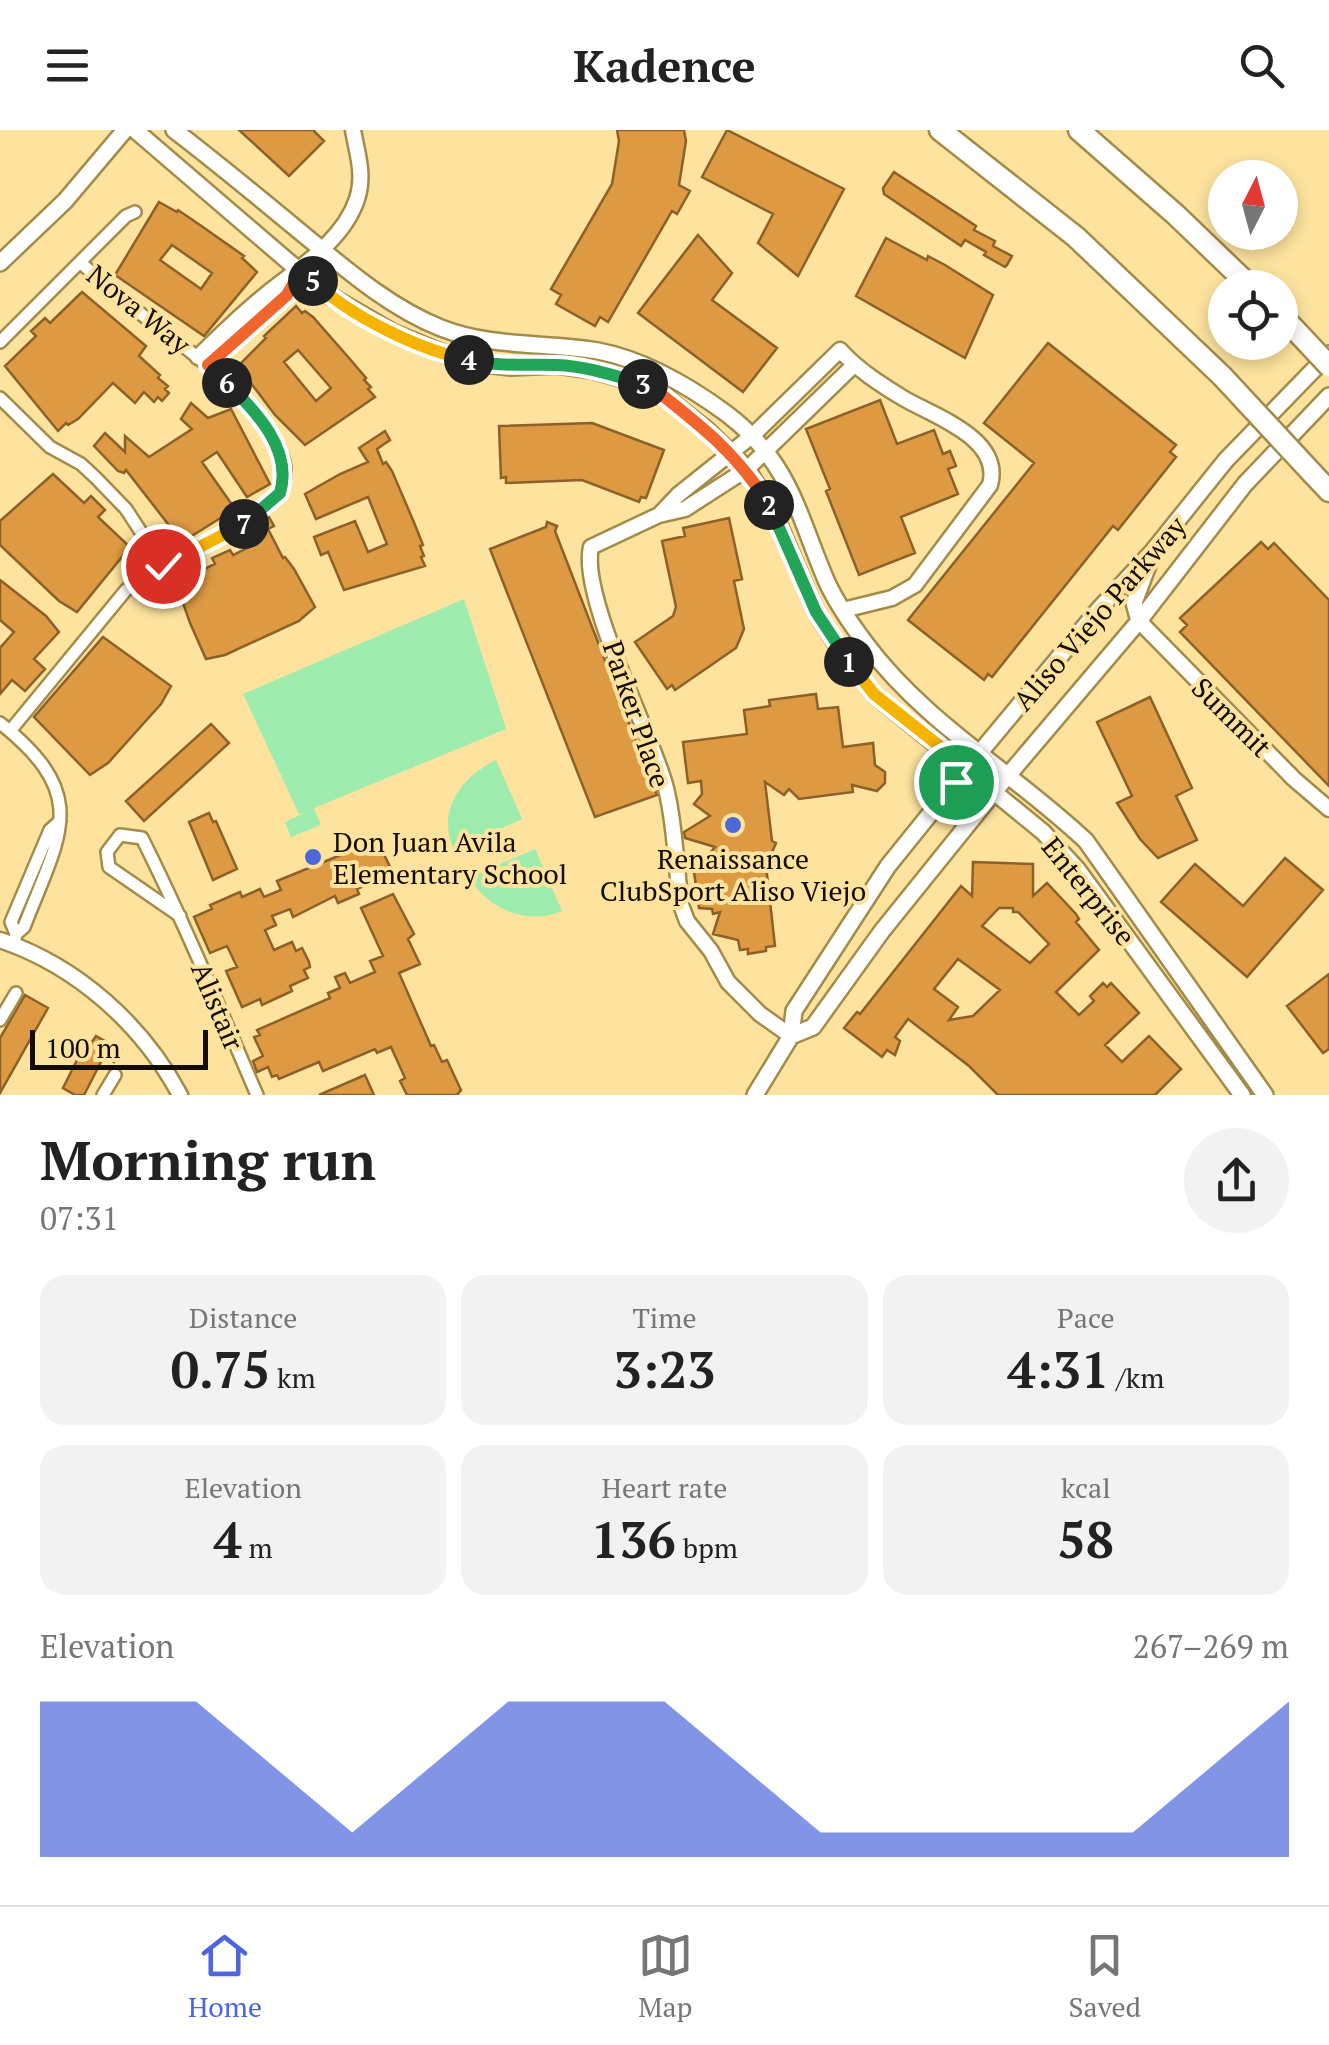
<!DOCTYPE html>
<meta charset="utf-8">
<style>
body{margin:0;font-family:"PT Serif",serif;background:#f2f2f2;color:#222;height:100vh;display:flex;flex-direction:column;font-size:38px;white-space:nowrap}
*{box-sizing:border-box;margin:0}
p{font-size:32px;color:#767676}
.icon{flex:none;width:55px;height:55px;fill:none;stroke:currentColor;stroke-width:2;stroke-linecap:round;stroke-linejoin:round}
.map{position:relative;height:965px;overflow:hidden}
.drawer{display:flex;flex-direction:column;background:#fff;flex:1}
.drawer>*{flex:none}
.needle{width:65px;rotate:6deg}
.tools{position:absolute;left:1208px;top:30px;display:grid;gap:20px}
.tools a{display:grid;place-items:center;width:90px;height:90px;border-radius:50%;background:#fff;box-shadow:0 5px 15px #0003;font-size:50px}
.scale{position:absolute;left:30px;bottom:25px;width:178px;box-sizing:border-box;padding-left:10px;border:5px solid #150c00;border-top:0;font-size:28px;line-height:35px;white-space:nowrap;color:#150c00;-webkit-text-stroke:8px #fde39e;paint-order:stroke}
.pin{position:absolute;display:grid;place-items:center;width:85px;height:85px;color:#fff;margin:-42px;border:5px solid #fff;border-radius:50%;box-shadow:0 2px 10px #0007}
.km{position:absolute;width:50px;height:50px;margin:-25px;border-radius:50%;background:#222;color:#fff;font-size:28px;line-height:50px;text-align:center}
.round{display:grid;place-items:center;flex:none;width:105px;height:105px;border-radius:52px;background:#f2f2f2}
.head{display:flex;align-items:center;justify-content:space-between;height:170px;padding:0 40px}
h1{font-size:55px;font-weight:700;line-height:75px}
.figures{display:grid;grid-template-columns:repeat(3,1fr);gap:15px;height:170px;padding:10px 40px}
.figures div{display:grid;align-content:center;border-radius:25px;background:#f2f2f2;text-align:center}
.figures b{font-size:50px;font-weight:700}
.figures small{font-size:28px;font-weight:400}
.figures p{font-size:28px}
.chart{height:280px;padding:20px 40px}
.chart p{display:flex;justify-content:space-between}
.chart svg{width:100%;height:180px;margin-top:10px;fill:#4d67db;opacity:.7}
header{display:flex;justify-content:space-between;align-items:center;height:130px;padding:0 40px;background:#fff;font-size:45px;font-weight:700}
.dock{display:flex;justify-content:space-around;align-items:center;height:140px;border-top:2px solid #e0e0e0;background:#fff;font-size:28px;color:#767676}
.dock a{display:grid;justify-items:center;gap:5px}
.dock .on{color:#4d67db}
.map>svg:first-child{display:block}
.green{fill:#9eecae}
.building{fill:#dd9a42;stroke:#8c6028;stroke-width:2.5;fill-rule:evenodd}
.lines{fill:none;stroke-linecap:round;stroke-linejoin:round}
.minor-casing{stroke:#a38b48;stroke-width:16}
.tertiary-casing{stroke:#a38b48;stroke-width:19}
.secondary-casing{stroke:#a38b48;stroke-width:20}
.motorway-casing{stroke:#a38b48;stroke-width:25}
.minor{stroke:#fff;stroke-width:11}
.tertiary{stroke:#fff;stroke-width:14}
.secondary{stroke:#fff;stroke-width:15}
.motorway{stroke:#fff;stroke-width:20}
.motorway-bridge-casing{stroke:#a38b48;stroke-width:25;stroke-linecap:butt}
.motorway-bridge{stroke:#fff;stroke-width:20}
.split-1-casing{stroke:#fff;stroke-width:20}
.split-2-casing{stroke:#fff;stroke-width:20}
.split-3-casing{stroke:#fff;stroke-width:20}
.split-4-casing{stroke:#fff;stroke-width:20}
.split-5-casing{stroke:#fff;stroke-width:20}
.split-6-casing{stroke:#fff;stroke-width:20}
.split-7-casing{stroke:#fff;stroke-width:20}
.split-8-casing{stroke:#fff;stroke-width:20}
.split-1{stroke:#f5b400;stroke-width:12}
.split-2{stroke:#22a559;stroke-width:12}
.split-3{stroke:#f0652b;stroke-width:12}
.split-4{stroke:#22a559;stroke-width:12}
.split-5{stroke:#f5b400;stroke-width:12}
.split-6{stroke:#f0652b;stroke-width:12}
.split-7{stroke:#22a559;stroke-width:12}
.split-8{stroke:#f5b400;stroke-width:12}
.poi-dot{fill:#4d67db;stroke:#fde39e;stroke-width:4}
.labels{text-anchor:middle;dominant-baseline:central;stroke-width:8;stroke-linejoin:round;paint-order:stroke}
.street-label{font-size:28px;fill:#150c00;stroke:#fde39e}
.poi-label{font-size:28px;fill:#150c00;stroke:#fde39e;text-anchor:start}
</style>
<header><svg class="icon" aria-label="menu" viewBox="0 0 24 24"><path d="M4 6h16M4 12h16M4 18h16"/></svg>Kadence<svg class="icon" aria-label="search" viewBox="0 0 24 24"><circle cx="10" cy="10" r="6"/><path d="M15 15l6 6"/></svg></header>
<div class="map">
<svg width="1329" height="965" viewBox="0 0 1329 965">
<rect width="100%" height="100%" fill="#fde39e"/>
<!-- green -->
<path class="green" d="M464,469L506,599L314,678L321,695L291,707L285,692L306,682L299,684L243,564Z
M496,630L522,689L454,720C436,681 461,647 496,630Z
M535,719L562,781C528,796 486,779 470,747Z"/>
<!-- building -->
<path class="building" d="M239,0H313L324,11L289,46Z
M617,0H684L686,11L679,55L690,61L677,84L672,81L608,192L600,187L595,196L556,174L561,165L551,159L612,54L619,11Z
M727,0L844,59L798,146L758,113L773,84L702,47Z
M894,42L976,96L974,100L995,111L993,116L1012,126L1007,135L1005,137L984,125L986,122L965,110L961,116L884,64L883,58Z
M159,72L177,82L178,80L200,95L244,126L242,128L257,142L204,206L115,145ZM172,115L212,143L201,159L160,130Z
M698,105L732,143L712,170L777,218L743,262L638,183Z
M886,108L927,130L928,126L945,135L993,165L965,228L856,166Z
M82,162L146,216L139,226L160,245L158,248L168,256L165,259L169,263L162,271L158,267L154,272L144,262L135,273L113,253L78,289L68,295L66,293L58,301L5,236L36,206L31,201L45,188L50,193Z
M296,176L302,183L305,181L313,187L349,228L366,248L364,250L371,257L368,259L375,267L305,315L275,285L238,236L266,208L264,206ZM298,220L331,258L316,271L284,232Z
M1048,213L1176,315L1170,322L1176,327L1118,400L1113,396L992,547L988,544L984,550L908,490L1034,333L984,293Z
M880,270L897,314L934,300L943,324L950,321L956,336L948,339L958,364L901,387L915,423L859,445L826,361L830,359L806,299Z
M191,273L208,288L231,279L270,354L247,367L217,322L202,332L235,379L182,412L126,340L124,343L118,341L94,316L105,303L125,322V306L149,327L192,299L181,289Z
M592,293L664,320L646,368L641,367L639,372L582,350L506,353V347L501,348L499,296Z
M385,301L390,310L377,319L383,334L386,332L392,341L413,390L423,415L420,416L424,426L421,427L425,436L344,460L328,422L321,425L314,407L355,391L368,422L387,414L368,367L316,389L305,364L340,344L368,332L359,318Z
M53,344L84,373L91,366L105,380L98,387L130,417L77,482L59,471L0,415V391Z
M269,387L274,396L268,399L283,428L285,427L294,439L315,477L299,491L275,502L225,525L206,529L190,493L177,456L179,451L215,434L212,428L230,420L233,425L251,416L244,405Z
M729,388L742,449L734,451L744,499L736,518L675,560L672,555L667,559L635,512L673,486L676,477L662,411L685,406L683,398Z
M547,392L557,396L555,401L657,665L595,687L490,419L546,397Z
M1261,412L1268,419L1274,413L1329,470V656L1180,502L1187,495L1180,488Z
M0,450L46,486L59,502L34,529L45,539L25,561L12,550L0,564V518L14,502L0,490Z
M103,507L171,556L161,574L143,594L108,633L90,645L34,587Z
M816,564L818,579L838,577L843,617L873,613L875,635L885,642V653L877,661L852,655L853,662L799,669L789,659L784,665L765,652L772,711L776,713L766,736L775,816L766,817V821L748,824V819L740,820L738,810L713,804L720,782L713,784L712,779L699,778L694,742L715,717L685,708L684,702L710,686L694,674L702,664L701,651L688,653L683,612L747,604L744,580L770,576L769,570Z
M1150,567L1192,658L1176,666L1197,710L1158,728L1140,709L1117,673L1132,666L1097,592Z
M211,594L229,613L144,691L126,671Z
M209,683L213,692L216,691L237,739L213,750L189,692Z
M377,710L393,743L357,759L359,764L338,773L335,766L293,787L290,779L272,786L276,795L265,800L274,820L292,812L296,821L302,818L309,832L310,837L304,840L308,848L290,856L292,861L262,875L260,869L242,877L226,841L237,837L227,816L210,823L194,787L212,779L210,775L240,762L242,767L260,759L264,767L281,760L277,751Z
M1285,728L1323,760L1247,847L1161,772L1195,734L1243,776Z
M973,732L1033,734V766L1047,753L1076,784L1079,789L1076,792L1099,820L1056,862L1079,885L1094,871L1090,866L1103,853L1107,857L1111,853L1139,883L1105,915L1122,932L1149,906L1181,939L1155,965H998L969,936L908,889L895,907L900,911L895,925L887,920L882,927L844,898L857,882L860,884L961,756L972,766ZM999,778H1013V782H1018L1049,814L1030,833L982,796ZM958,829L1000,860L973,886L949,890L958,877L934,859Z
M393,764L414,804L408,809L420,834L399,843L431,916L434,915L442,932L447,930L461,960L457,965H407L400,951L405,948L391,917L377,923L375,919L323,941L319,932L279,949L277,945L272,947L268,937L257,942L253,931L263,926L254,907L260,905L257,900L330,868L328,863L340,858L335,847L345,843L350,853L375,842L370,831L383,826L361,778Z
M1329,844V919L1323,923L1287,876Z
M25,865L48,878L0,963V908Z
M96,906L121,920L114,932L106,927L102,930L84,965H75L63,958L87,910L92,912Z
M365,945L374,965H319Z"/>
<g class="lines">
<defs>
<path id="minor" d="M0,212L126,86L135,82
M0,268L50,317L81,334L96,348L126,379L163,436L235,400L280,363C283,353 287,343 284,332C267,269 175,212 127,173C111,160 95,146 80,132
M0,593C92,666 60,704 24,797L16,804L14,814
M10,601L126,460L163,436
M180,786L109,737L107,722L120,705L142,708C184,792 220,879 257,965
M16,804L11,792L50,700L60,691
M0,890L16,863
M103,965L115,945"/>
<path id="tertiary" d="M198,227C223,202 250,176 279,154C308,132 345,106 357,69C365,45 357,23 353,0
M208,235L287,165L301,140
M660,384L678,365L753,305L840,220C858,240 880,254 903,268C933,286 1003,308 990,355L915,455L892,468L843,480
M1139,491L1294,649L1329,679
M0,810C77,836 142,894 180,965
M791,906L760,884L728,852L711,821L687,791L681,775C676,738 674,678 662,645C645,593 580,463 591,417L659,385L685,379L747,339L854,235"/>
<path id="secondary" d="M135,0L325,163L392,202L450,226L485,234L511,237L557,235L592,240L653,257L706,299L747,339L773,381L816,482L844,526L874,564L1043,702L1077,739L1242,965
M174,0C216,32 257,66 298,100C342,136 388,177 441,198C492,218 545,212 598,221C645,230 689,256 727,284C790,332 797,382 826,450C836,473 851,494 866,514C926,594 1014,643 1086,711L1265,965
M0,133L65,71L125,0
M1139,491L1134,473L1150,430
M791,906L813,897L882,801L994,662L1139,491L1245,354L1329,266
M755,965L791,906L794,881L888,736L967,638L1100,478L1153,421L1226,330L1329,224"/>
<path id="motorway" d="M940,0L1076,107L1222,246
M1079,0L1176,85L1252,158
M1313,344L1329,361"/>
</defs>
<!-- minor casing -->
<use href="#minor" class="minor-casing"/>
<!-- tertiary casing -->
<use href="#tertiary" class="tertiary-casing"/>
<!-- secondary casing -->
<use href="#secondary" class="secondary-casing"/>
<!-- motorway casing -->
<use href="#motorway" class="motorway-casing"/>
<!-- minor -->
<use href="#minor" class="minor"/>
<!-- tertiary -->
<use href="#tertiary" class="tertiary"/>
<!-- secondary -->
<use href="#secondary" class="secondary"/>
<!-- motorway -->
<use href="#motorway" class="motorway"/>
<defs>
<path id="motorway-bridge" d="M1285,189L1329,236
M1222,246L1313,344"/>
</defs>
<!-- motorway-bridge casing -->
<use href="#motorway-bridge" class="motorway-bridge-casing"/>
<!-- motorway-bridge -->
<use href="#motorway-bridge" class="motorway-bridge"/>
</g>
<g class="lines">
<defs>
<path id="split-1" d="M849,532L874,564L967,638L956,652"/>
<path id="split-2" d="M769,375L816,482L849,532"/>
<path id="split-3" d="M643,254L653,258C700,295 737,323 769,375"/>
<path id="split-4" d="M469,230C499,237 526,234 557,235C586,236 615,246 643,254"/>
<path id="split-5" d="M313,151C350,186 419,220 469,230"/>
<path id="split-6" d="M227,253L208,235L287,165L301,140L313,151"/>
<path id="split-7" d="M227,253C256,282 293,319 280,363L244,394"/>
<path id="split-8" d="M163,436L244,394"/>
</defs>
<!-- split-1 casing -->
<use href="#split-1" class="split-1-casing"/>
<!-- split-2 casing -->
<use href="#split-2" class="split-2-casing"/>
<!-- split-3 casing -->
<use href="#split-3" class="split-3-casing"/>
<!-- split-4 casing -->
<use href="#split-4" class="split-4-casing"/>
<!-- split-5 casing -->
<use href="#split-5" class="split-5-casing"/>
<!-- split-6 casing -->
<use href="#split-6" class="split-6-casing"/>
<!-- split-7 casing -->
<use href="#split-7" class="split-7-casing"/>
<!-- split-8 casing -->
<use href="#split-8" class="split-8-casing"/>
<!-- split-1 -->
<use href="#split-1" class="split-1"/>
<!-- split-2 -->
<use href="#split-2" class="split-2"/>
<!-- split-3 -->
<use href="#split-3" class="split-3"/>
<!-- split-4 -->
<use href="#split-4" class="split-4"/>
<!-- split-5 -->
<use href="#split-5" class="split-5"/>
<!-- split-6 -->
<use href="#split-6" class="split-6"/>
<!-- split-7 -->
<use href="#split-7" class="split-7"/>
<!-- split-8 -->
<use href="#split-8" class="split-8"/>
</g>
<!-- markers -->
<g class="poi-dot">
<circle cx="733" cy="695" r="10"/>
<circle cx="313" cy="727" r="10"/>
</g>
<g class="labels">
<!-- street labels -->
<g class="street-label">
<text transform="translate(139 179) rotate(39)">Nova Way</text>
<text transform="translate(1099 483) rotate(-49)">Aliso Viejo Parkway</text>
<text transform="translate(637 584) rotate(71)">Parker Place</text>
<text transform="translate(1232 587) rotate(45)">Summit</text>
<text transform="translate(1089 761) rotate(51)">Enterprise</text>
<text transform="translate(218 876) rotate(67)">Alistair</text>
</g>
<!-- poi labels -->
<g class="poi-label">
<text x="333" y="711">Don Juan Avila<tspan x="333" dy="32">Elementary School</tspan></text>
<text x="733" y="728" text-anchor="middle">Renaissance<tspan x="733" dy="32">ClubSport Aliso Viejo</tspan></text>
</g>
</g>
</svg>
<div class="tools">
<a><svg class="needle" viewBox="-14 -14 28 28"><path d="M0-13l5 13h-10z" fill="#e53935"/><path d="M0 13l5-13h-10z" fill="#767676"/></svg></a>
<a><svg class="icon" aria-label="locate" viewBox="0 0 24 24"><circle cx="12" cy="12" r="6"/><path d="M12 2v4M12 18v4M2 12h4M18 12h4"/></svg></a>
</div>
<div class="scale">100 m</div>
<div class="pin" style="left:956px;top:652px;background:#1e9e55"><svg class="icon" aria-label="arrive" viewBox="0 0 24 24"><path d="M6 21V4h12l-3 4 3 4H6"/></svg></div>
<div class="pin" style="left:163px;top:436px;background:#d93025"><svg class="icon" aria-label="check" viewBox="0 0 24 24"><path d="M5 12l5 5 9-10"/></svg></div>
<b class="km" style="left:849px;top:532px">1</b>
<b class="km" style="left:769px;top:375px">2</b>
<b class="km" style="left:643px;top:254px">3</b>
<b class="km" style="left:469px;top:230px">4</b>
<b class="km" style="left:313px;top:151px">5</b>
<b class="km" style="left:227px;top:253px">6</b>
<b class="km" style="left:244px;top:394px">7</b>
</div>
<section class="drawer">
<div class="head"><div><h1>Morning run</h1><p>07:31</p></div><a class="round"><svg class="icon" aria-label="share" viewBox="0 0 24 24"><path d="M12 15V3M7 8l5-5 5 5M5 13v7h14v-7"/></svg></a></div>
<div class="figures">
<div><p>Distance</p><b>0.75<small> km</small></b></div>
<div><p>Time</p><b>3:23</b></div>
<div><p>Pace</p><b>4:31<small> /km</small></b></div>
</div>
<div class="figures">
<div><p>Elevation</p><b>4<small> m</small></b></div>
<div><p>Heart rate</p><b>136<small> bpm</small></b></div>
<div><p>kcal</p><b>58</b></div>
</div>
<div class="chart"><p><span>Elevation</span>267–269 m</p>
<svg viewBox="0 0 160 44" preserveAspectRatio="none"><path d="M0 44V6L10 6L20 6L30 22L40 38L50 22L60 6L70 6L80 6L90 22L100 38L110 38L120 38L130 38L140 38L150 22L160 6V44z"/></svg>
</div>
</section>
<nav class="dock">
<a class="on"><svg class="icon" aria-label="home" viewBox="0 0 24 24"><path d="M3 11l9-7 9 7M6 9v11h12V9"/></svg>Home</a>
<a><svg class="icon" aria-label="map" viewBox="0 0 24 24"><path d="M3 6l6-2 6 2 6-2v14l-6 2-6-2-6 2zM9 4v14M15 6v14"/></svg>Map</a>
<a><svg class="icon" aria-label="saved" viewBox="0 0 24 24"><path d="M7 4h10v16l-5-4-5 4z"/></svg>Saved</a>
</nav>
